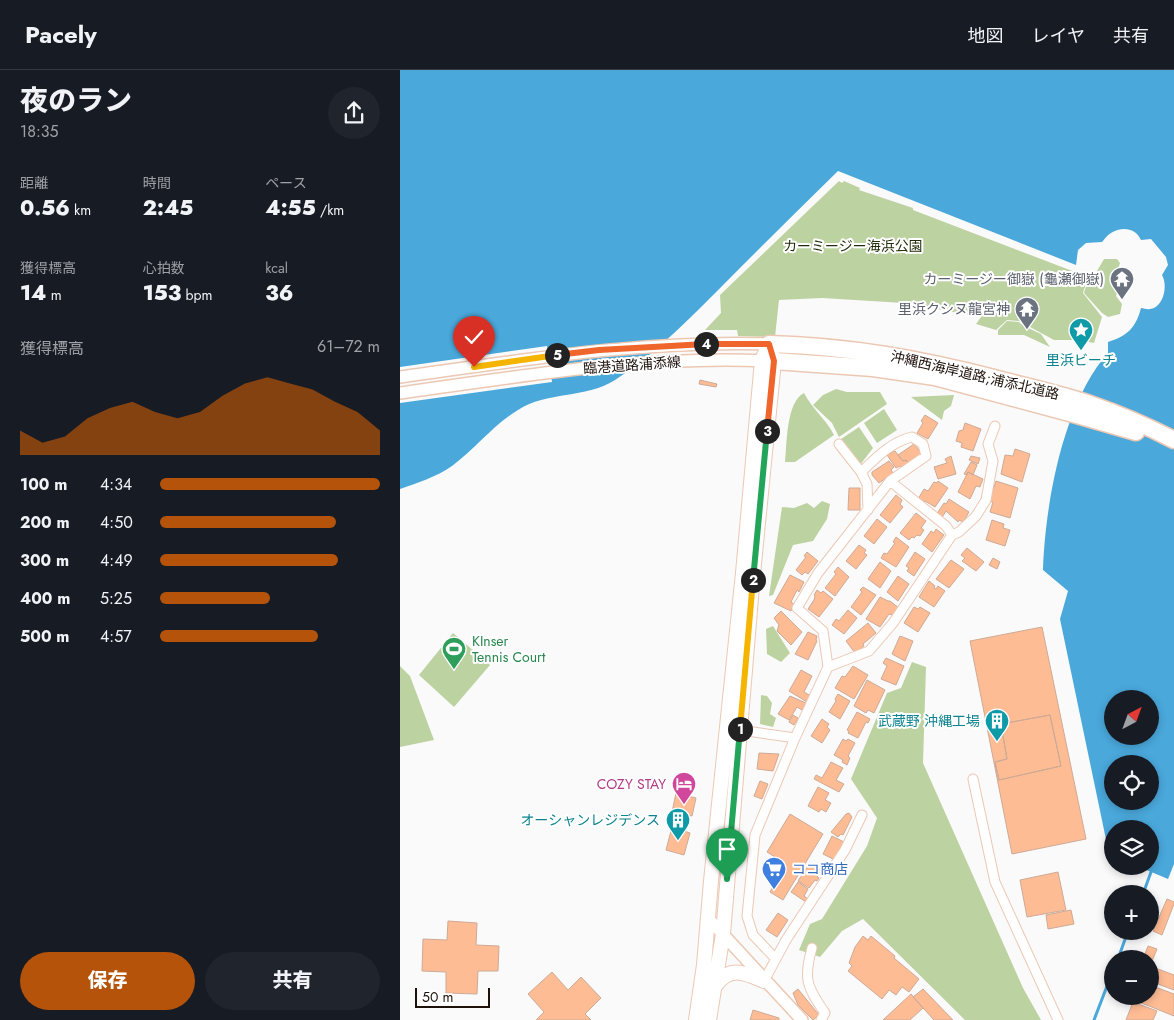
<!DOCTYPE html>
<html lang="ja">
<meta charset="utf-8">
<style>
body{margin:0;font-family:Jost,"Noto Sans JP",sans-serif;background:#20242c;color:#f1f3f6;height:100vh;display:flex;flex-direction:column;font-size:19px;white-space:nowrap}
*{box-sizing:border-box;margin:0}
p{font-size:16px;color:#9ea1a6}
.icon{flex:none;width:28px;height:28px;fill:none;stroke:currentColor;stroke-width:2;stroke-linecap:round;stroke-linejoin:round}
.map{position:relative;flex:1;overflow:hidden}
.drawer{display:flex;flex-direction:column;background:#171b24;width:400px}
.drawer>*{flex:none}
.needle{width:32px;rotate:41deg}
.tools{position:absolute;left:704px;top:620px;display:grid;gap:10px}
.tools a{display:grid;place-items:center;width:55px;height:55px;border-radius:50%;background:#171b24;box-shadow:0 2px 8px #0003;font-size:25px}
.scale{position:absolute;left:15px;bottom:12px;width:75px;box-sizing:border-box;padding-left:5px;border:2px solid #1d110a;border-top:0;font-size:14px;line-height:18px;white-space:nowrap;color:#1d110a;-webkit-text-stroke:4px #fff;paint-order:stroke}
.pin{position:absolute;display:grid;place-items:center;width:42px;height:42px;color:#fff;margin:-51px -21px;border-radius:50% 50% 50% 0;rotate:-45deg;box-shadow:0 0 5px #0007}
.pin .icon{rotate:45deg}
.km{position:absolute;width:25px;height:25px;margin:-12px;border-radius:50%;background:#222;color:#fff;font-size:14px;line-height:25px;text-align:center}
.round{display:grid;place-items:center;flex:none;width:52px;height:52px;border-radius:26px;background:#20242c}
.head{display:flex;align-items:center;justify-content:space-between;height:85px;padding:0 20px}
h1{font-size:28px;font-weight:800;line-height:38px}
.stats{display:grid;grid-template-columns:repeat(3,1fr);gap:8px;height:85px;padding:5px 20px}
.stats div{display:grid;align-content:center}
.stats b{font-size:21px;font-weight:800}
.stats small{font-size:14px;font-weight:400}
.stats p{font-size:14px}
.chart{height:140px;padding:10px 20px}
.chart p{display:flex;justify-content:space-between}
.chart svg{width:100%;height:90px;margin-top:5px;fill:#b45309;opacity:.7}
.primary-button{display:flex;gap:10px;margin-top:auto;padding:10px 20px}
.primary-button a{flex:1;height:58px;border-radius:30px;background:#b45309;color:#fff;font-size:20px;font-weight:800;line-height:58px;text-align:center}
.primary-button a+a{background:#20242c;color:#f1f3f6}
ul{padding:0 20px;list-style:none;font-size:16px}
li{display:grid;grid-template-columns:80px 60px 1fr;align-items:center;height:38px}
li i{height:12px;border-radius:6px;background:#b45309}
header{display:flex;align-items:center;gap:30px;box-sizing:border-box;height:70px;padding:0 25px;background:#171b24;border-bottom:1px solid #363941}
header strong{font-size:24px}
nav{display:flex;gap:28px;margin-inline-start:auto;font-size:18px}
main{display:flex;flex:1;min-height:0}
.map>svg:first-child{display:block}
.green{fill:#bdd2a1}
.water{fill:#4aa8db;fill-rule:evenodd}
.pier{fill:#fafafa}
.lines{fill:none;stroke-linecap:round;stroke-linejoin:round}
.stream{stroke:#4aa8db;stroke-width:3}
.building{fill:#febc95;stroke:#cdaa96;fill-rule:evenodd}
.minor-casing{stroke:#ecc8b3;stroke-width:11}
.tertiary-casing{stroke:#ecc8b3;stroke-width:14}
.primary-casing{stroke:#ecc8b3;stroke-width:16}
.motorway-casing{stroke:#ecc8b3;stroke-width:19}
.minor{stroke:#fff;stroke-width:9}
.tertiary{stroke:#fff;stroke-width:11}
.primary{stroke:#fff;stroke-width:14}
.motorway{stroke:#fff;stroke-width:16}
.split-1-casing{stroke:#fff;stroke-width:10}
.split-2-casing{stroke:#fff;stroke-width:10}
.split-3-casing{stroke:#fff;stroke-width:10}
.split-4-casing{stroke:#fff;stroke-width:10}
.split-5-casing{stroke:#fff;stroke-width:10}
.split-6-casing{stroke:#fff;stroke-width:10}
.split-1{stroke:#22a559;stroke-width:6}
.split-2{stroke:#f5b400;stroke-width:6}
.split-3{stroke:#22a559;stroke-width:6}
.split-4{stroke:#f0652b;stroke-width:6}
.split-5{stroke:#f0652b;stroke-width:6}
.split-6{stroke:#f5b400;stroke-width:6}
.labels{text-anchor:middle;dominant-baseline:central;stroke-width:4;stroke-linejoin:round;paint-order:stroke}
.park-label{font-size:14px;fill:#232f0c;stroke:#fff}
.worship-label{font-size:14px;fill:#5b616d;stroke:#fff;text-anchor:end}
.culture-label{font-size:14px;fill:#0d838f;stroke:#fff;text-anchor:end}
.street-label{font-size:14px;fill:#1d110a;stroke:#fff}
.leisure-label{font-size:14px;fill:#27864d;stroke:#fff;text-anchor:start}
.hotel-label{font-size:14px;fill:#b23c85;stroke:#fff;text-anchor:end}
.shop-label{font-size:14px;fill:#366cbe;stroke:#fff;text-anchor:start}
</style>
<header>
<strong>Pacely</strong>
<nav><a>地図</a><a>レイヤ</a><a>共有</a></nav>
</header>
<main>
<section class="drawer">
<div class="head"><div><h1>夜のラン</h1><p>18:35</p></div><a class="round"><svg class="icon" aria-label="share" viewBox="0 0 24 24"><path d="M12 15V3M7 8l5-5 5 5M5 13v7h14v-7"/></svg></a></div>
<div class="stats">
<div><p>距離</p><b>0.56<small> km</small></b></div>
<div><p>時間</p><b>2:45</b></div>
<div><p>ペース</p><b>4:55<small> /km</small></b></div>
</div>
<div class="stats">
<div><p>獲得標高</p><b>14<small> m</small></b></div>
<div><p>心拍数</p><b>153<small> bpm</small></b></div>
<div><p>kcal</p><b>36</b></div>
</div>
<div class="chart"><p><span>獲得標高</span>61–72 m</p>
<svg viewBox="0 0 160 44" preserveAspectRatio="none"><path d="M0 44V32L10 38L20 35L30 26L40 21L50 18L60 23L70 26L80 23L90 15L100 9L110 6L120 9L130 12L140 18L150 23L160 32V44z"/></svg>
</div>
<ul>
<li><b>100 m</b>4:34<i style="width:100%"></i></li>
<li><b>200 m</b>4:50<i style="width:80%"></i></li>
<li><b>300 m</b>4:49<i style="width:81%"></i></li>
<li><b>400 m</b>5:25<i style="width:50%"></i></li>
<li><b>500 m</b>4:57<i style="width:72%"></i></li>
</ul>
<div class="primary-button"><a>保存</a><a>共有</a></div>
</section>
<div class="map">
<svg width="774" height="950" viewBox="0 0 774 950">
<rect width="100%" height="100%" fill="#fafafa"/>
<!-- green -->
<path class="green" d="M439,111L442,113L444,111L460,118L459,120L513,138V140L688,207L683,223L702,247L694,273L679,270H654L619,251L607,250L596,260L576,254L581,247L504,233L422,228L379,230L375,267L338,266L337,260H305L321,243L320,225Z
M704,189H717L720,193L716,206L720,214L716,226L722,234L720,244L708,247L702,243L684,223L689,206L697,201Z
M607,251L619,252L622,255L641,264L650,277L624,265H598V260Z
M436,319L447,322H480L487,334L439,367L432,353L413,335L423,325Z
M404,323C413,340 426,349 434,365L395,392H385C387,374 386,332 404,323Z
M554,325L551,336L544,341L542,350L511,327Z
M484,339L497,360L477,373L464,353Z
M459,357L473,378L460,395L441,369Z
M422,431L430,434L427,449L413,471L393,475L373,525L369,526L382,437L394,438L407,433L414,438Z
M373,556L390,583L381,592L367,584L366,559Z
M53,563L90,595L54,637L19,605Z
M512,592L526,597L523,693L623,918L641,950H565L463,849L442,861L420,887L399,880L410,854L422,849L467,776L477,748L451,709L487,623L501,618Z
M0,596L10,606L34,670L0,677Z
M361,625L367,626L372,633L370,644L376,648L373,657L360,654Z"/>
<!-- water -->
<path class="water" d="M0,0H774V794L768,809L737,796H750V759H712V782L708,779L660,549L668,521L643,500C645,435 663,333 708,283V272C728,266 736,257 741,238C744,238 747,240 750,239C764,237 768,215 762,205L768,195L766,187L751,169L741,170C736,158 722,156 711,163C707,165 704,170 702,172L686,173L678,180L676,195L438,101C402,136 366,172 331,207C297,241 255,285 215,310C185,329 147,321 118,340C93,355 75,379 52,396C36,407 17,413 0,419ZM712,629H750V666H712ZM712,694H750V731H712Z"/>
<!-- pier -->
<path class="pier" d="M147,276L152,312L0,333V297Z"/>
<g class="lines">
<!-- stream -->
<path class="stream" d="M743,824L751,802
M718,889L728,861
M694,950L712,903"/>
</g>
<!-- building -->
<path class="building" d="M300,310L317,314L316,317L299,314Z
M525,345L538,353L528,369L517,363L523,353L521,351Z
M565,353L581,359L573,381L561,377L562,373L556,371L559,361L563,360Z
M514,374L522,384L508,393L506,390L503,391L498,385Z
M615,379L630,384L622,412L601,404L605,385L613,386Z
M495,381L503,391L506,390L510,396L503,400L500,396L496,398L487,385Z
M551,386L556,404L538,409L534,397L547,393L545,389Z
M571,386L580,388L578,394L569,390Z
M489,391L494,397L491,400L493,403L479,413L472,405V402Z
M571,392L577,395L573,405L568,402L567,405L564,404Z
M568,402L583,409L580,417L576,416L570,429L558,422Z
M538,411L548,418L535,437L525,431L524,433L518,429L524,419L528,421L534,412L537,413Z
M596,411L618,418L610,448L590,442L593,432L589,431Z
M449,418H460V440H448Z
M496,425L502,430L500,434L503,437L490,453L480,445Z
M549,429L569,442L563,452L559,450L558,452L546,441L541,449L536,445L544,433L546,434Z
M516,443L526,451L521,458L524,460L520,466L517,465L514,468L512,467L509,470L500,463Z
M477,449L487,457L474,474L464,466Z
M592,450L604,454L603,458L610,460L605,476L586,470Z
M536,459L544,465L532,482L522,474L531,461L534,463Z
M496,467L509,477L496,497L481,488L484,483L487,484L495,473L493,472Z
M459,475L466,480L464,483L467,485L456,499L446,491Z
M567,478L584,492L576,501L562,491L565,488L561,485Z
M407,482L418,491L408,504L405,502L402,505L396,500L406,487L404,486Z
M515,482L525,489L514,506L507,501L509,498L506,496Z
M593,488L600,492L597,499L589,495Z
M551,490L564,499L549,518L536,509Z
M480,492L491,501L480,518L468,509Z
M438,497L449,507L435,526L425,518L436,504L434,502Z
M390,505L404,512L399,522L397,520L391,532L394,534L391,541L374,533Z
M498,506L509,514L498,531L487,522Z
M529,511L535,516L534,518L536,519L538,516L545,521L534,537L519,527Z
M463,517L476,525L461,545L451,537L462,522L460,520Z
M417,520L421,523L423,521L433,529L419,547L408,539L414,530L415,526L414,525Z
M480,527L488,531H490L499,538L492,545L489,544L480,557L466,549Z
M514,537L518,539L520,537L530,543L518,562L504,553Z
M448,540L457,548L444,564L432,555L436,549L439,551Z
M381,541L402,562L391,575L377,561L379,555L374,548Z
M468,553L476,563L463,574L464,576L455,583L446,571Z
M642,557L686,769L612,784L570,571ZM650,645L661,696L599,710L595,692L607,689L601,654Z
M408,562L417,566L416,570L417,571L408,590L395,584Z
M500,566L513,571L505,591L492,584Z
M486,588L504,596L496,615L481,609L487,596L483,593Z
M453,596L468,605L454,629L435,618L442,606L445,607Z
M401,600L412,606L404,622L411,626L407,632L389,621Z
M467,610L485,620L474,643L468,640L466,643L454,636Z
M438,624L450,631L440,649L429,642L436,631L435,629Z
M390,626L406,633L402,640L397,637L389,650L378,644Z
M457,642L470,649L468,653L466,652L458,668L448,663L449,661L447,660Z
M393,645L398,648L394,655L389,652Z
M650,645L661,696L599,710L595,692L607,689L601,654Z
M422,649L429,654L427,657L430,660L422,673L411,666Z
M443,669L446,671L448,669L455,673L448,686L450,688L447,695L442,692L443,690L434,685Z
M359,683L379,684L373,701L357,699Z
M431,692L443,698L436,710L444,714L439,722L414,709L416,705L422,708Z
M360,711L368,714L362,729L354,726Z
M418,717L429,723L425,730L431,733L426,742L421,739L419,742L408,736Z
M276,723L296,728L292,746L272,742Z
M449,743L452,747L443,765L441,764L438,767L431,762L446,744Z
M390,744L423,764L383,830L370,822L386,794L367,782Z
M272,757L290,763L284,785L266,780Z
M432,766L444,772L435,790L423,784Z
M371,790L384,797L377,809L365,801Z
M410,793L421,800L417,806L419,808L417,811L415,810L409,818L398,811Z
M658,802L666,840L627,847L620,810Z
M398,812L408,819L404,826L408,829L406,832L391,822Z
M767,829L774,832V834L762,865L753,861Z
M671,840L674,854L648,859L646,845Z
M378,843L388,850L377,867L366,860Z
M48,851L77,853L76,875L99,876L98,901H78L77,924L46,923V902L22,901L23,869L47,870Z
M463,866L468,870L471,866L495,886L494,888L519,909L509,922L502,917L496,925L489,920L482,929L448,901L452,896L449,893L455,877Z
M748,876L757,879L750,896V889H743Z
M750,896L774,905V920L750,911Z
M152,902L168,920L181,907L201,928L185,944L191,950H136L144,942L128,924Z
M750,915L774,924V946L734,930L735,926H750Z
M398,919L419,945L413,950L398,935L393,923Z
M523,919L553,950H534L513,927Z
M511,924L523,938L510,950H483Z
M733,932L757,941L753,950H726Z
M353,940L379,948V950H350Z"/>
<g class="lines">
<defs>
<path id="minor" d="M439,374L461,402L467,414L468,440
M461,402C477,387 491,372 512,367L523,374L526,386L490,411L418,503L397,538L423,561L428,597L469,581L493,553L552,465L559,462L576,446L586,430L593,391L588,374L595,356
M490,411L546,456L552,465
M340,660L395,668
M573,709L595,812L658,950
M412,878C403,909 407,917 425,943L421,950
M376,889L353,865L347,846L355,765L395,668L428,597
M364,911L386,870L445,780L462,745"/>
<path id="tertiary" d="M0,307C123,290 244,270 369,274
M0,323C122,306 245,285 369,291
M308,848L402,950"/>
<path id="primary" d="M315,916C330,895 345,903 364,911
M296,950L304,895L311,811L343,503L362,290L369,274
M309,950L323,864L353,504L374,291L371,282"/>
<path id="motorway" d="M369,274C449,276 520,289 598,309C628,317 660,324 690,334C719,344 747,356 774,370
M374,291L473,298L535,307L677,345L736,362"/>
</defs>
<!-- minor casing -->
<use href="#minor" class="minor-casing"/>
<!-- tertiary casing -->
<use href="#tertiary" class="tertiary-casing"/>
<!-- primary casing -->
<use href="#primary" class="primary-casing"/>
<!-- motorway casing -->
<use href="#motorway" class="motorway-casing"/>
<!-- minor -->
<use href="#minor" class="minor"/>
<!-- tertiary -->
<use href="#tertiary" class="tertiary"/>
<!-- primary -->
<use href="#primary" class="primary"/>
<!-- motorway -->
<use href="#motorway" class="motorway"/>
</g>
<g class="lines">
<defs>
<path id="split-1" d="M327,809L340,659"/>
<path id="split-2" d="M340,659L353,510"/>
<path id="split-3" d="M353,510L367,361"/>
<path id="split-4" d="M306,274H369L374,291L367,361"/>
<path id="split-5" d="M157,285L199,280L306,274"/>
<path id="split-6" d="M74,297L157,285"/>
</defs>
<!-- split-1 casing -->
<use href="#split-1" class="split-1-casing"/>
<!-- split-2 casing -->
<use href="#split-2" class="split-2-casing"/>
<!-- split-3 casing -->
<use href="#split-3" class="split-3-casing"/>
<!-- split-4 casing -->
<use href="#split-4" class="split-4-casing"/>
<!-- split-5 casing -->
<use href="#split-5" class="split-5-casing"/>
<!-- split-6 casing -->
<use href="#split-6" class="split-6-casing"/>
<!-- split-1 -->
<use href="#split-1" class="split-1"/>
<!-- split-2 -->
<use href="#split-2" class="split-2"/>
<!-- split-3 -->
<use href="#split-3" class="split-3"/>
<!-- split-4 -->
<use href="#split-4" class="split-4"/>
<!-- split-5 -->
<use href="#split-5" class="split-5"/>
<!-- split-6 -->
<use href="#split-6" class="split-6"/>
</g>
<!-- icons -->
<defs>
<symbol id="temple-pin" viewBox="-11 -11 22 30"><path d="M0 17L-7.5 6A9.5 9.5 0 1 1 7.5 6Z" fill="#6b7280" stroke="#fff"/><path d="M0-6L5-2H3V0L6.5 2.5H4V6H1.5V3h-3V6H-4V2.5H-6.5L-3 0V-2H-5Z" fill="#fff"/></symbol>
<symbol id="sight-pin" viewBox="-11 -11 22 30"><path d="M0 17L-7.5 6A9.5 9.5 0 1 1 7.5 6Z" fill="#0f9aa8" stroke="#fff"/><path d="M0-6L1.8-2.2L6-1.7L2.9 1.2L3.7 5.4L0 3.3L-3.7 5.4L-2.9 1.2L-6-1.7L-1.8-2.2Z" fill="#fff"/></symbol>
<symbol id="stadium-pin" viewBox="-11 -11 22 30"><path d="M0 17L-7.5 6A9.5 9.5 0 1 1 7.5 6Z" fill="#2e9e5b" stroke="#fff"/><path d="M0-5a6.5 5 0 1 0 0 10a6.5 5 0 1 0 0-10ZM-3.5-1.8h7v3.6h-7Z" fill="#fff"/></symbol>
<symbol id="building-pin" viewBox="-11 -11 22 30"><path d="M0 17L-7.5 6A9.5 9.5 0 1 1 7.5 6Z" fill="#0f9aa8" stroke="#fff"/><path d="M-4-6H4V6H1V3H-1V6H-4ZM-2.5-4.3h1.7v1.8h-1.7ZM.8-4.3h1.7v1.8H.8ZM-2.5-1h1.7V.8h-1.7ZM.8-1h1.7V.8H.8Z" fill="#fff"/></symbol>
<symbol id="hotel-pin" viewBox="-11 -11 22 30"><path d="M0 17L-7.5 6A9.5 9.5 0 1 1 7.5 6Z" fill="#d1479c" stroke="#fff"/><path d="M-6-4.5h1.5V1H6V5H4.5V3h-9V5H-6ZM-4 0a1.8 1.8 0 1 1 3.6 0ZM.5 0V-2.5h3Q6-2.5 6 0Z" fill="#fff"/></symbol>
<symbol id="supermarket-pin" viewBox="-11 -11 22 30"><path d="M0 17L-7.5 6A9.5 9.5 0 1 1 7.5 6Z" fill="#3f7fe0" stroke="#fff"/><path d="M-6-5.5h2.5l.6 2H6L4.5 2H-2.5L-4.4-4H-6ZM-1.5 3.2a1.3 1.3 0 1 0 .1 0ZM3 3.2a1.3 1.3 0 1 0 .1 0Z" fill="#fff"/></symbol>
</defs>
<g fill-rule="evenodd">
<use href="#temple-pin" x="708" y="195" width="28" height="38"/>
<use href="#temple-pin" x="613" y="225" width="28" height="38"/>
<use href="#sight-pin" x="667" y="246" width="28" height="38"/>
<use href="#stadium-pin" x="40" y="565" width="28" height="38"/>
<use href="#building-pin" x="583" y="637" width="28" height="38"/>
<use href="#hotel-pin" x="270" y="700" width="28" height="38"/>
<use href="#building-pin" x="264" y="736" width="28" height="38"/>
<use href="#supermarket-pin" x="360" y="785" width="28" height="38"/>
</g>
<g class="labels">
<!-- park labels -->
<g class="park-label">
<text x="453" y="176">カーミージー海浜公園</text>
</g>
<!-- worship labels -->
<g class="worship-label">
<text x="704" y="209">カーミージー御嶽 (龜瀬御嶽)</text>
<text x="610" y="239">里浜クシヌ龍宮神</text>
</g>
<!-- culture labels -->
<g class="culture-label">
<text x="681" y="290" text-anchor="middle">里浜ビーチ</text>
<text x="580" y="651">武蔵野 沖縄工場</text>
<text x="260" y="750">オーシャンレジデンス</text>
</g>
<!-- street labels -->
<g class="street-label">
<text transform="translate(232 295) rotate(-4)">臨港道路浦添線</text>
<text transform="translate(575 305) rotate(13)">沖縄西海岸道路;浦添北道路</text>
</g>
<!-- leisure labels -->
<g class="leisure-label">
<text x="72" y="571">KInser<tspan x="72" dy="16">Tennis Court</tspan></text>
</g>
<!-- hotel labels -->
<g class="hotel-label">
<text x="266" y="714">COZY STAY</text>
</g>
<!-- shop labels -->
<g class="shop-label">
<text x="392" y="799">ココ商店</text>
</g>
</g>
</svg>
<div class="tools">
<a><svg class="needle" viewBox="-14 -14 28 28"><path d="M0-13l5 13h-10z" fill="#e53935"/><path d="M0 13l5-13h-10z" fill="#9ea1a6"/></svg></a>
<a><svg class="icon" aria-label="locate" viewBox="0 0 24 24"><circle cx="12" cy="12" r="6"/><path d="M12 2v4M12 18v4M2 12h4M18 12h4"/></svg></a>
<a><svg class="icon" aria-label="layers" viewBox="0 0 24 24"><path d="M12 4l9 5-9 5-9-5zM3 14l9 5 9-5"/></svg></a>
<a>+</a>
<a>−</a>
</div>
<div class="scale">50 m</div>
<div class="pin" style="left:327px;top:809px;background:#1e9e55"><svg class="icon" aria-label="arrive" viewBox="0 0 24 24"><path d="M6 21V4h12l-3 4 3 4H6"/></svg></div>
<div class="pin" style="left:74px;top:297px;background:#d93025"><svg class="icon" aria-label="check" viewBox="0 0 24 24"><path d="M5 12l5 5 9-10"/></svg></div>
<b class="km" style="left:340px;top:659px">1</b>
<b class="km" style="left:353px;top:510px">2</b>
<b class="km" style="left:367px;top:361px">3</b>
<b class="km" style="left:306px;top:274px">4</b>
<b class="km" style="left:157px;top:285px">5</b>
</div>
</main>
